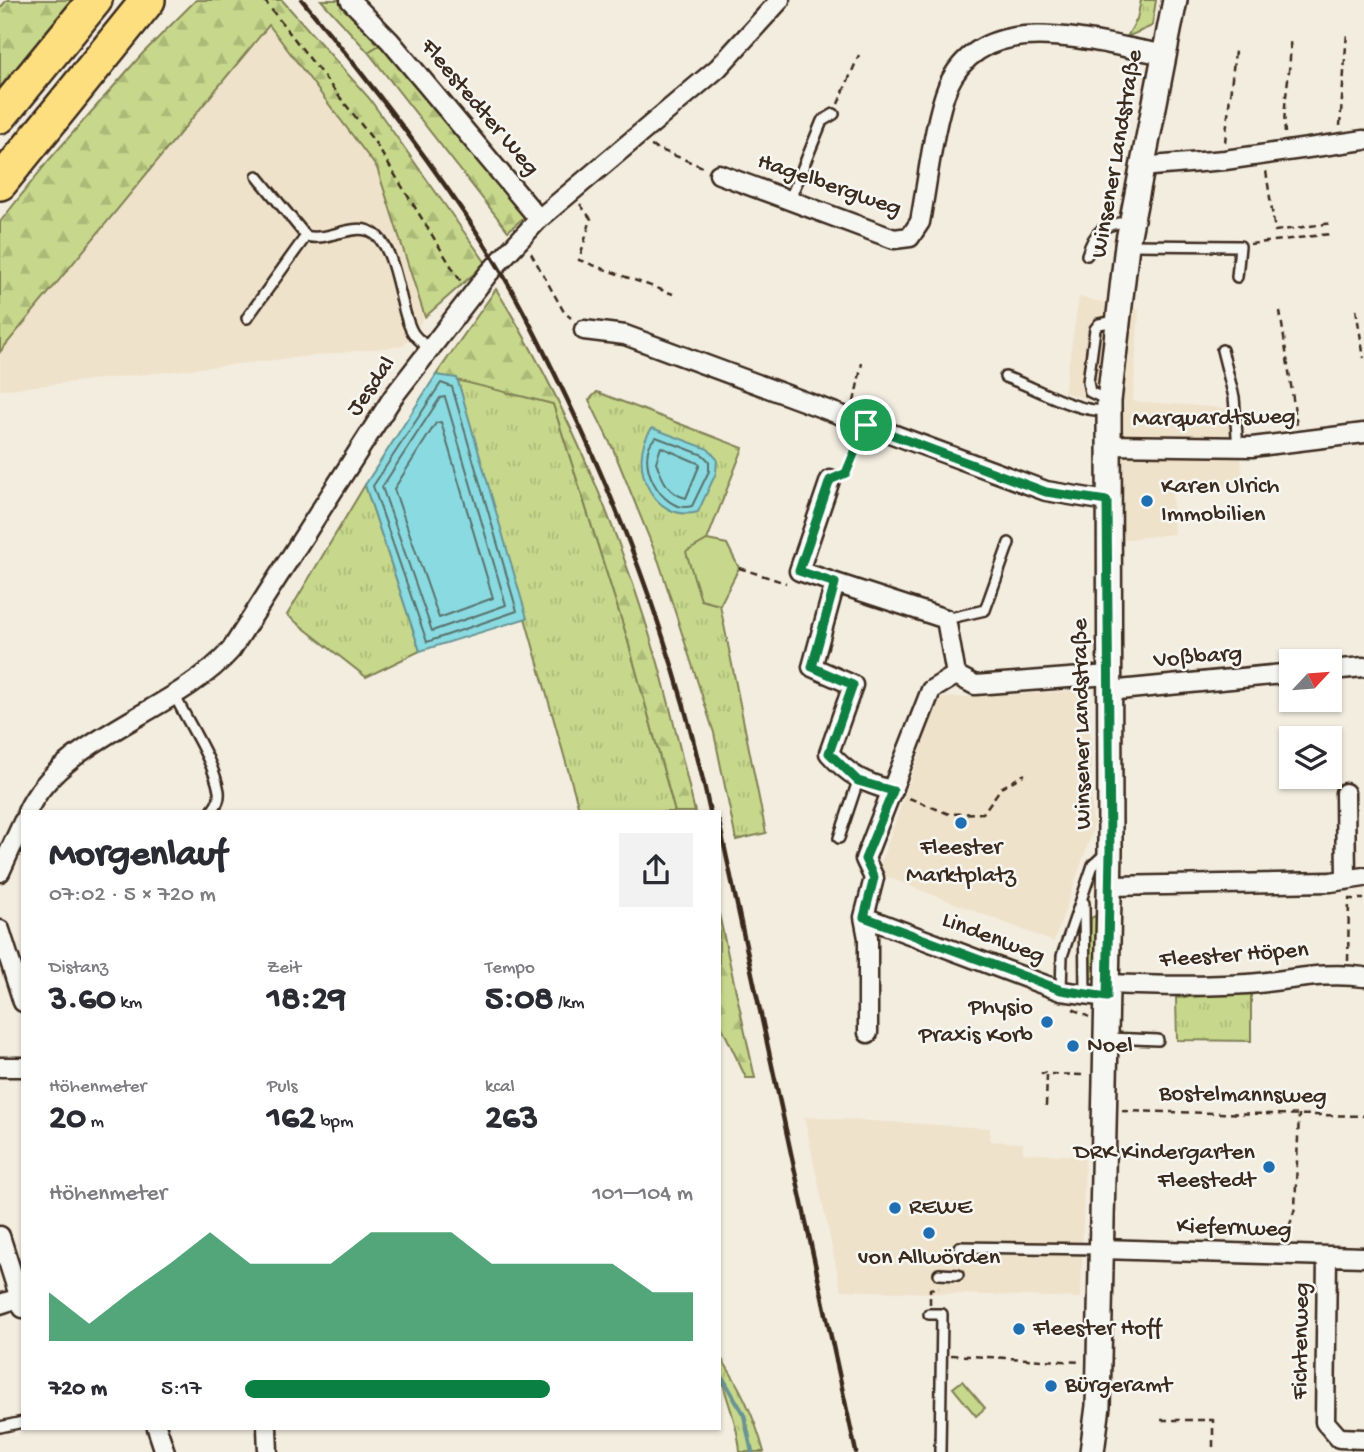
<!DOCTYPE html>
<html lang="de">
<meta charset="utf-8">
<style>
body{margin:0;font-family:"Gochi Hand",sans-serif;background:#f2f2f3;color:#2b2b33;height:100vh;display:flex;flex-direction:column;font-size:26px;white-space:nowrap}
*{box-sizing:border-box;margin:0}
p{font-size:23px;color:#7c7c81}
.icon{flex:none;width:38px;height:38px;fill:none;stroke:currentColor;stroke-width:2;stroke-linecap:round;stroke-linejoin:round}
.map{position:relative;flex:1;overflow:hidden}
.drawer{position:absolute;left:21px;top:810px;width:700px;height:620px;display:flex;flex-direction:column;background:#fff;border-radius:0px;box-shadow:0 2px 5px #0004}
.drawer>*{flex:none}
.needle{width:46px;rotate:64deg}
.fabs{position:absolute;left:1279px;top:649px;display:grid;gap:14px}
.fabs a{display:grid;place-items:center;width:63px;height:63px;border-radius:0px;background:#fff;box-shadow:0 2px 5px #0004;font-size:35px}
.pin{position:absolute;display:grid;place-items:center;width:60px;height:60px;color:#fff;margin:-30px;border:4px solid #fff;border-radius:50%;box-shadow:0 2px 7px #0007}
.round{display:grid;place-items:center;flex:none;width:74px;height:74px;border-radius:0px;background:#f2f2f3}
.head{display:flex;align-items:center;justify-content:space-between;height:119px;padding:0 28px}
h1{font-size:38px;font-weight:800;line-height:52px}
.stats{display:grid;grid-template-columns:repeat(3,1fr);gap:10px;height:119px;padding:7px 28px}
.stats div{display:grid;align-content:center}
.stats b{font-size:35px;font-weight:800}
.stats small{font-size:19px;font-weight:400}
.stats p{font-size:19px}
.chart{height:196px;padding:14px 28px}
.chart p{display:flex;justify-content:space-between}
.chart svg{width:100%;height:126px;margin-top:7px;fill:#0b8043;opacity:.7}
ul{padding:0 28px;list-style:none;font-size:23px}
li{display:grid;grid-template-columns:112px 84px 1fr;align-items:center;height:52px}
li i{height:18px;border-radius:9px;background:#0b8043}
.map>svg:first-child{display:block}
.built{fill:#efe2cb}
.grass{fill:url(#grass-tufts);stroke:#818155;stroke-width:2}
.forest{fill:url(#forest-firs);stroke:#818155;stroke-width:2}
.park{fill:#c7d88c;stroke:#818155;stroke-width:2}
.water{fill:#89dbe1;stroke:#6a9493;stroke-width:2}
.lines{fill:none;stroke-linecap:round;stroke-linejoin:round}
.shore{stroke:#5a716c;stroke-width:2}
.stream{stroke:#6a9493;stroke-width:4.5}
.service-casing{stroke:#3b2a1e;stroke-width:14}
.minor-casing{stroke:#3b2a1e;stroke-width:23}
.tertiary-casing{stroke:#3b2a1e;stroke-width:28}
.motorway-casing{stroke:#3b2a1e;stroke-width:38}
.path{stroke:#3b2a1e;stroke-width:2.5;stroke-dasharray:7 5;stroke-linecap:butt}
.service{stroke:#f6f6f2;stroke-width:9}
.minor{stroke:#f6f6f2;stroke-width:18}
.tertiary{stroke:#f6f6f2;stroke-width:23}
.motorway{stroke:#fedf80;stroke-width:33}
.rail{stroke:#3b2a1e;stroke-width:4.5}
.route-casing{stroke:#fff;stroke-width:14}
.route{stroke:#0b8043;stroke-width:9}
.poi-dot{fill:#1f6fb2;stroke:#f6f6f2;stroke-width:2.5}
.labels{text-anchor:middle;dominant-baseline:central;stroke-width:5;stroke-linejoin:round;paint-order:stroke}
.street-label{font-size:24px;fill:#3b2a1e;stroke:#f6f6f2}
.poi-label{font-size:24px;fill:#3b2a1e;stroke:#f6f6f2;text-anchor:start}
</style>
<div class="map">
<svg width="1364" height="1452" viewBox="0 0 1364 1452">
<defs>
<pattern id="grass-tufts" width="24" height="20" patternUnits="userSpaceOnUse" patternTransform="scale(1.75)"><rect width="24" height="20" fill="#c7d88c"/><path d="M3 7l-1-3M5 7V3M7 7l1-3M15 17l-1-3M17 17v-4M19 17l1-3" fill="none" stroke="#acba78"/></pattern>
<pattern id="forest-firs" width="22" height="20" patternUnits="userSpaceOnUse" patternTransform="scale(1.75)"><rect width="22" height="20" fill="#c7d88c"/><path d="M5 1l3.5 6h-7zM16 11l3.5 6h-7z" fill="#acba78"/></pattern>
</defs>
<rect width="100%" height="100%" fill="#f3ede0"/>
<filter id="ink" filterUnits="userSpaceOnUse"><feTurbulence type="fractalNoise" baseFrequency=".0143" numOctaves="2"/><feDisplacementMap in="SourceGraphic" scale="14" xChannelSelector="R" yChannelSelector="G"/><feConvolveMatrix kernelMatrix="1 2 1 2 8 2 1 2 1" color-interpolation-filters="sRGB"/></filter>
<g filter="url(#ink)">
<!-- built -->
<path class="built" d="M269,25L380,172L425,317L403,346L0,390V352Z
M1079,297L1139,310L1133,401L1238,409L1243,486L1172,491L1174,534L1119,540V409L1064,392Z
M1089,690L1093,830L1054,942L877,873L939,698Z
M804,1117L990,1128V1141L1023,1143V1153L1085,1156L1081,1298L841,1290Z"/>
<!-- grass -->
<path class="grass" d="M321,0H343L383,43L368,52Z
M1141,0H1156L1152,26L1127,37L1137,19Z
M457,378L553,404L626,634L675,812H580Z
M597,392L743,448L707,540L687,552L701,600L720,605L766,833L736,840L714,733L659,562L614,451L589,400Z
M365,485L420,651L366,677L287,615Z
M1097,915L1099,978H1089L1091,918Z
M1251,992V1041L1177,1040L1176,998Z
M719,1355C739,1384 755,1418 764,1452H740C738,1417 719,1389 719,1355Z"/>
<!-- forest -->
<path class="forest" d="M7,0H72L0,89V8Z
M196,0H282L369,98L486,263L425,317L377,168L269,25L0,352V222L49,160L143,53Z
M383,43L528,214L508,231L368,52Z
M496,289C567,403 620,533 658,663C672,712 683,762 695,812H675L626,634L553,404L436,375Z
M719,914L755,1078H746L719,1021Z"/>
<!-- park -->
<path class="park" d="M707,540L727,544L739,568L720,605L701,600L686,552Z
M962,1381L985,1408L976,1416L953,1388Z"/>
<!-- water -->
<path class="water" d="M436,375L457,378L527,618L420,651L365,485Z
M652,428L708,449L717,459L716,473L698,512C654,524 625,464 652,428Z"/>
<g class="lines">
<!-- shore -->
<path class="shore" d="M441,383L452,387L517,611L427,642L373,486Z
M445,397L506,605L432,631L382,487L440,398Z
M441,422L493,598L439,618L394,489L436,423Z
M656,437L703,455L709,461V471L692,506C661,515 632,457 656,437Z
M661,447L700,464L686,498C668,494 662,479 656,462Z"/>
<!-- stream -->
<path class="stream" d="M719,1372L744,1415L752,1452"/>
<defs>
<path id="service" d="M257,176L306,236C326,242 350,224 369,231C398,242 398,310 413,333C417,339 424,344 429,348
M790,199L822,121L834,114
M1129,245L1240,246L1237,277
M1087,255C1094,231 1104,223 1129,222
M247,318L306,236
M1222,350L1234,397L1238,448
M1005,377C1038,388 1071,411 1107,411
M1107,400L1090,392L1088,382L1095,329L1099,324L1116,321
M946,619L985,610L1009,543
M175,696C188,723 214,762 219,791C220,800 217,804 212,811
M839,838L858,781
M1084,903L1085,995
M1061,991L1062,956L1093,865L1106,853
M1108,1038L1158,1040
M959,1247L1100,1249
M939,1274L958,1275
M929,1314H942L940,1452
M0,1427L23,1422"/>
<path id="minor" d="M350,0L390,41L539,219
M1140,167L1225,160L1364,140
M719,174L894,239L910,237L920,222C927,185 934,120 948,86C985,4 1096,44 1162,54
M584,330L625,335L1046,491L1107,501
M1107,445L1252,447L1364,433
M830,480L799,571L946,619L956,675
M835,583L812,667L853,685L829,753C849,776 865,783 893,791
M1330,670L1364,667
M956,675L975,685L1109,675
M1109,691L1292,673
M1345,793L1346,880
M27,812C60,738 177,711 231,650L393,397L488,274L539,219L718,68L780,0
M0,872L23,822
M1109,886L1331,882L1364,877
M864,917L1061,991L1107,997
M0,930L23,1002
M1108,984C1154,986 1200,987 1247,984C1287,981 1324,971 1364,977
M868,1033V938L864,917L874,878L865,859L931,690L956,675
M0,1067H23
M0,1236L23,1308
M1102,1249L1364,1257
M1327,1256L1325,1422L1339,1438L1364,1439
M0,1304L19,1298
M157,1428L165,1452
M267,1428L268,1452"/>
<path id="tertiary" d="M1092,1452L1098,1406L1110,851L1109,401L1127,245L1175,0"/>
<path id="motorway" d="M0,116L95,0
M0,183L148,0"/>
</defs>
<!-- service casing -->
<use href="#service" class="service-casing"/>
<!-- minor casing -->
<use href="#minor" class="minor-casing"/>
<!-- tertiary casing -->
<use href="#tertiary" class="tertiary-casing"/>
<!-- motorway casing -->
<use href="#motorway" class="motorway-casing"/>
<!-- path -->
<path class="path" d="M264,0L374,141L461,282
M838,104L859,55
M1340,126L1347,32
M1285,133C1282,101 1292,72 1290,40
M1225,142L1235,51
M651,146L703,167
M1266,171L1275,231L1332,223
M580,204L591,219L579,260L673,294
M1250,244L1330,234
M531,253L564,312L571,318
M1356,309L1364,358
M1280,311L1297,426
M854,402L862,363
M846,473L861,438
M739,568L786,583
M909,798L949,814L983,813L1001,788L1025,774
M1348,961L1349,899H1364
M1073,1009L1089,1017
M1042,1072V1074L1047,1072
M1046,1106L1047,1074L1086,1075
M1122,1111L1364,1116
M1286,1238L1295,1208L1299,1114
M930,1304V1289L939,1287
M951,1355L1081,1362
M1161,1420H1213V1452"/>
<!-- service -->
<use href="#service" class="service"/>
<!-- minor -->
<use href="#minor" class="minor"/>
<!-- tertiary -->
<use href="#tertiary" class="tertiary"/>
<!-- motorway -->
<use href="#motorway" class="motorway"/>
<!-- rail -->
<path class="rail" d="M302,0C367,78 430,159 485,245C516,294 542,347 567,399C630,531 680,669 710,812
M719,822L856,1452"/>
</g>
</g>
<g class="lines" filter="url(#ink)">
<defs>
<path id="route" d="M866,425L1046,492L1107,501L1110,851L1107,997L1061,990L864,917L874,878L865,859L893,791L858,781L829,753L853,685L812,667L835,583L799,571L830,480L846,473Z"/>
</defs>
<!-- route casing -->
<use href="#route" class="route-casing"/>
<!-- route -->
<use href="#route" class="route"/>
</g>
<!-- markers -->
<g class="poi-dot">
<circle cx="1147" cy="501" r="7"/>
<circle cx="961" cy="823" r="7"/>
<circle cx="1047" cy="1022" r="7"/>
<circle cx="1073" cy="1046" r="7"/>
<circle cx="1269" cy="1167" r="7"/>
<circle cx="895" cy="1208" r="7"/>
<circle cx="929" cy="1233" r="7"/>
<circle cx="1019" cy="1329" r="7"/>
<circle cx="1051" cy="1386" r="7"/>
</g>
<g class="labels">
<!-- street labels -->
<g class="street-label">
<text transform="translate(479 108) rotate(50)">Fleestedter Weg</text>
<text transform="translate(1118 154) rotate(-80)">Winsener Landstraße</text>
<text transform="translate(829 186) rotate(19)">Hagelbergweg</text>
<text transform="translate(372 387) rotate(-55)">Jesdal</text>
<text transform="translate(1214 419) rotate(-1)">Marquardtsweg</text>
<text transform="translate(1198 658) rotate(-5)">Voßbarg</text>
<text transform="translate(1083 724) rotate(-91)">Winsener Landstraße</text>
<text transform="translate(993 939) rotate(21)">Lindenweg</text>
<text transform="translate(1234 956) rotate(-4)">Fleester Höpen</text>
<text transform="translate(1243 1096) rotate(1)">Bostelmannsweg</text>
<text transform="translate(1234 1229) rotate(2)">Kiefernweg</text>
<text transform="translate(1302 1341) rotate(-89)">Fichtenweg</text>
</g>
<!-- poi labels -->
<g class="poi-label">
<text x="1161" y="487">Karen Ulrich<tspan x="1161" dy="28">Immobilien</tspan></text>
<text x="961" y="848" text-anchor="middle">Fleester<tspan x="961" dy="28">Marktplatz</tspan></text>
<text x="1033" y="1008" text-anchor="end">Physio<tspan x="1033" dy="28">Praxis Korb</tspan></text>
<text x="1087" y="1046">Noel</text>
<text x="1255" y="1153" text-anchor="end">DRK Kindergarten<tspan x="1255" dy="28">Fleestedt</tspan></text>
<text x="909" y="1208">REWE</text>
<text x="929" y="1258" text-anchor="middle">von Allwörden</text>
<text x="1033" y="1329">Fleester Hoff</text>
<text x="1065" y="1386">Bürgeramt</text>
</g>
</g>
</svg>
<div class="fabs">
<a><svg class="needle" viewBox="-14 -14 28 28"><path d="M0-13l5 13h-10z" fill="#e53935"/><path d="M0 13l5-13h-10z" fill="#7c7c81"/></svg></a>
<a><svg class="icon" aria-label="layers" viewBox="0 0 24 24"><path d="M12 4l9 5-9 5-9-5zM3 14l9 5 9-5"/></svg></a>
</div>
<div class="pin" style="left:866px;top:425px;background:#1e9e55"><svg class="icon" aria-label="arrive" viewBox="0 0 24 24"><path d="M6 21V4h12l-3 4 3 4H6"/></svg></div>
<section class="drawer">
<div class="head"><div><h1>Morgenlauf</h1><p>07:02 · 5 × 720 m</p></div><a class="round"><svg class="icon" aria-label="share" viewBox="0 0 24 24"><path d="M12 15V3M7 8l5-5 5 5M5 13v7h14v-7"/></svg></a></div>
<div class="stats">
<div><p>Distanz</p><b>3.60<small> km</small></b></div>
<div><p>Zeit</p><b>18:29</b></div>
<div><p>Tempo</p><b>5:08<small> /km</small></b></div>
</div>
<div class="stats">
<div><p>Höhenmeter</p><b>20<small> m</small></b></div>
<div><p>Puls</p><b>162<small> bpm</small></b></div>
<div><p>kcal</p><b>263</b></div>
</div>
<div class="chart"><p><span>Höhenmeter</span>101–104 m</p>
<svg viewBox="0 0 160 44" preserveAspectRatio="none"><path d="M0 44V27L10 38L20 27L30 17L40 6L50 17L60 17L70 17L80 6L90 6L100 6L110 17L120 17L130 17L140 17L150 27L160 27V44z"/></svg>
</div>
<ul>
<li><b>720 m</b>5:17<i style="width:68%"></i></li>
</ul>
</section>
</div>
